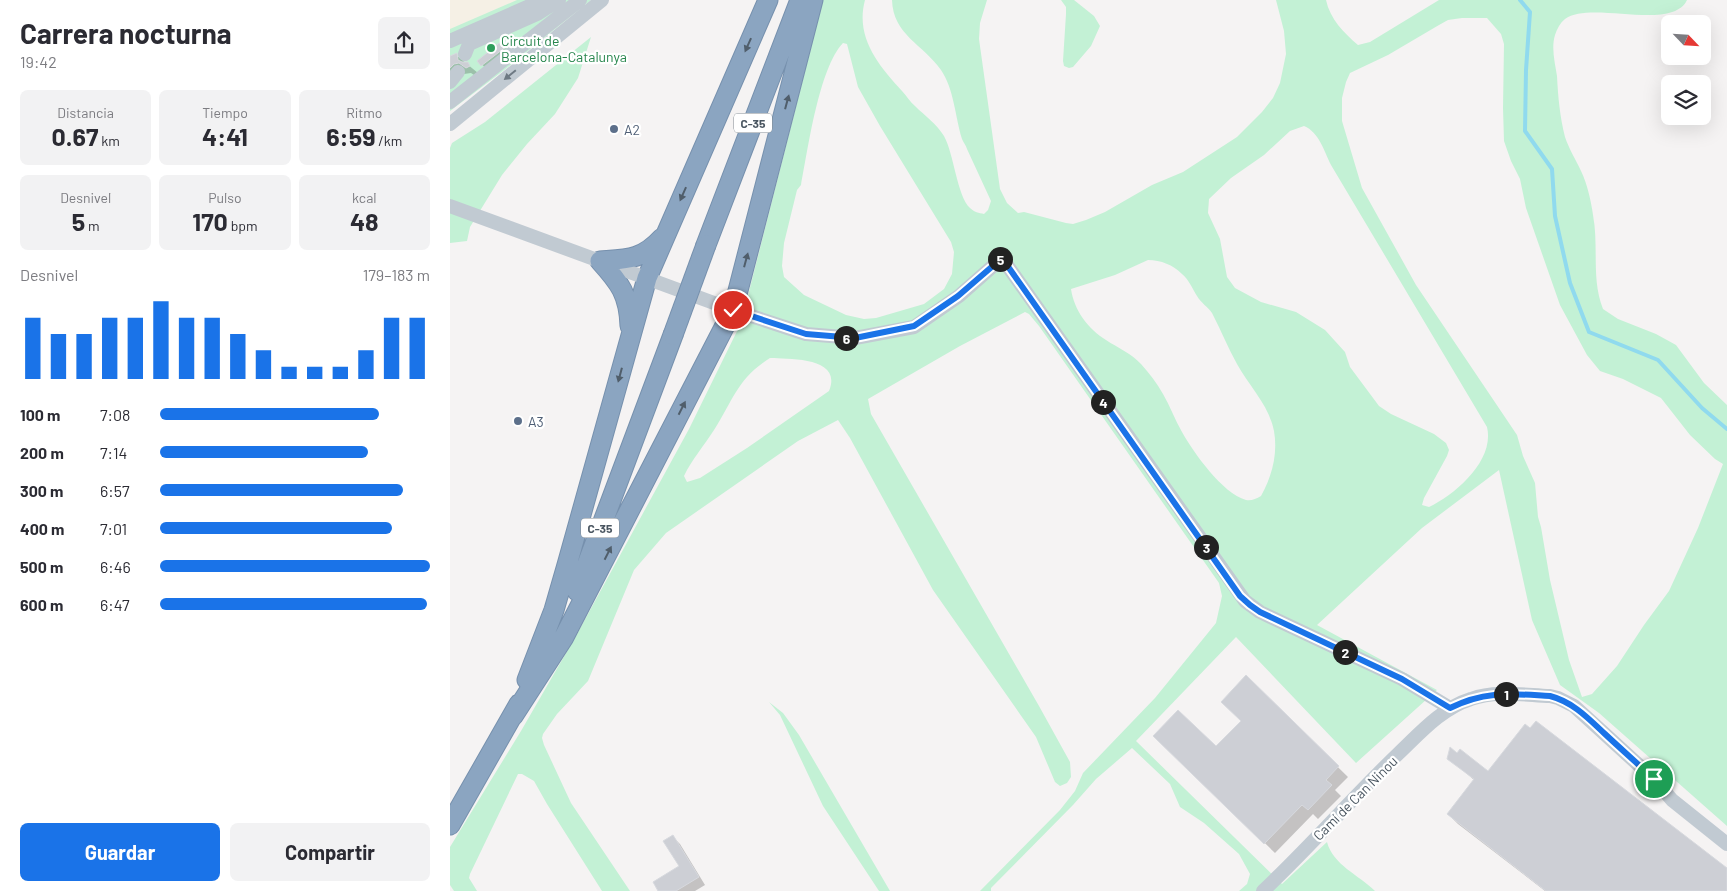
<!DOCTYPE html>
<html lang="es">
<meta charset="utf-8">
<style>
body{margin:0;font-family:Barlow,sans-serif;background:#f2f2f3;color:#2b2b33;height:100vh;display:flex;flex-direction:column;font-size:19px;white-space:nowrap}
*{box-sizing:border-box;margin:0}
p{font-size:16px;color:#7c7c81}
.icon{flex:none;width:28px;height:28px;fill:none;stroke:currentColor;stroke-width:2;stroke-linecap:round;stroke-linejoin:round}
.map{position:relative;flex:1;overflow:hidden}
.details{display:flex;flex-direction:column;background:#fff;width:450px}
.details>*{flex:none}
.needle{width:32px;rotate:115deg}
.tools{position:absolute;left:1211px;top:15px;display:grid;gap:10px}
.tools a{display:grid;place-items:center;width:50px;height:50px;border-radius:8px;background:#fff;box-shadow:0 5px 20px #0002;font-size:25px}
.pin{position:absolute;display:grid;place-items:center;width:42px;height:42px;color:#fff;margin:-21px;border:2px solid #fff;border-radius:50%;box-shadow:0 1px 5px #0007}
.km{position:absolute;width:25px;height:25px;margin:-12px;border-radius:50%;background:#222;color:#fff;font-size:14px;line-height:25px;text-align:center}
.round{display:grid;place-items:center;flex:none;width:52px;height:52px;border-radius:8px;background:#f2f2f3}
.summary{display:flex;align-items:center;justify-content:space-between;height:85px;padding:0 20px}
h1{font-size:28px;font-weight:700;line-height:38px}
.stats{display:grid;grid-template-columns:repeat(3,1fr);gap:8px;height:85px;padding:5px 20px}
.stats div{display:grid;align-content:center;border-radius:8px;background:#f2f2f3;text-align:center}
.stats b{font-size:25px;font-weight:700}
.stats small{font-size:14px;font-weight:400}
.stats p{font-size:14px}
.chart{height:140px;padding:10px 20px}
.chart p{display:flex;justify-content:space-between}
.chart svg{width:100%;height:90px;margin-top:5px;stroke:#1a73e8;stroke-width:6}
.action{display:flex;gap:10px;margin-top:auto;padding:10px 20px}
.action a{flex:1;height:58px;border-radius:8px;background:#1a73e8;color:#fff;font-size:20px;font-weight:700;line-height:58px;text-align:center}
.action a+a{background:#f2f2f3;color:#2b2b33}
ul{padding:0 20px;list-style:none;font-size:16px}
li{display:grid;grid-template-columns:80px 60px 1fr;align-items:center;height:38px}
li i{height:12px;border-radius:6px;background:#1a73e8}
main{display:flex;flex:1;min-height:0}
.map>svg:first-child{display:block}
.green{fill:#c3f1d5;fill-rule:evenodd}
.sand{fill:#f5f0e5}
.shadow{fill:#0003}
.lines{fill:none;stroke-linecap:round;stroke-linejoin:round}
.stream{stroke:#90daee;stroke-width:4}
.building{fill:#cdcfd5;stroke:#d7d9de}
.highway-casing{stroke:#7690ad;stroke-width:21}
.minor{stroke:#c1cad2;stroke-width:14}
.highway{stroke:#8ba5c1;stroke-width:19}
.highway-bridge-casing{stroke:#7690ad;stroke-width:21;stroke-linecap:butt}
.highway-bridge{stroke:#8ba5c1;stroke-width:19}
.oneway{fill:#505e6b}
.oneway2{fill:#6e7983}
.route-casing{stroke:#fff;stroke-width:10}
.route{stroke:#1a73e8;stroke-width:6}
.leisure-dot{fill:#2e9e5b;stroke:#fff;stroke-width:2}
.service-dot{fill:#5c6f8a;stroke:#fff;stroke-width:2}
.labels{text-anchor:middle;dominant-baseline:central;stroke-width:4.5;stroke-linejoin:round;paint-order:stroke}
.shield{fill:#fff;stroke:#808990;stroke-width:1}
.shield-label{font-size:12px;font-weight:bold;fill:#4a5661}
.leisure-label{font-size:14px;fill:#27864d;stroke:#fff;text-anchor:start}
.service-label{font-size:14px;fill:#4e5e75;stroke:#fff;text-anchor:start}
.street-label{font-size:14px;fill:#4a5661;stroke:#fff}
</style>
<main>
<section class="details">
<div class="summary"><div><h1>Carrera nocturna</h1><p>19:42</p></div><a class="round"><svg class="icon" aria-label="share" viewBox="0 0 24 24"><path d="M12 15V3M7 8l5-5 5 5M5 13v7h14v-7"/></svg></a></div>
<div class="stats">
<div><p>Distancia</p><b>0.67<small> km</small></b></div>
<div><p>Tiempo</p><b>4:41</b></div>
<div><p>Ritmo</p><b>6:59<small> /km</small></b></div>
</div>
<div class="stats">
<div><p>Desnivel</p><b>5<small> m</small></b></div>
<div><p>Pulso</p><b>170<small> bpm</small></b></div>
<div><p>kcal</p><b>48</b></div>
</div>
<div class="chart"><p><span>Desnivel</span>179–183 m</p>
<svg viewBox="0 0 160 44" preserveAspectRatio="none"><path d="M5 44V14M15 44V22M25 44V22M35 44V14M45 44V14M55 44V6M65 44V14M75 44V14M85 44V22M95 44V30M105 44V38M115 44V38M125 44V38M135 44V30M145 44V14M155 44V14"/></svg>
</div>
<ul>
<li><b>100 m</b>7:08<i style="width:81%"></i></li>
<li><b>200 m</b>7:14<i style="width:77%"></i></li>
<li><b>300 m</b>6:57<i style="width:90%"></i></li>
<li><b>400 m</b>7:01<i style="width:86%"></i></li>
<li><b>500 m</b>6:46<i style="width:100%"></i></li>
<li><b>600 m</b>6:47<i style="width:99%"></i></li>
</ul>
<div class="action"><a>Guardar</a><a>Compartir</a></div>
</section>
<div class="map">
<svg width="1277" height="891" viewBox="0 0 1277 891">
<rect width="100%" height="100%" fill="#f5f3f3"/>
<!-- green -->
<path class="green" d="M0,0H141L57,68L0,111Z
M373,0H415C405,37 428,65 452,91C457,96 460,102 465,106C475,116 486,123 494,136C504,154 507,196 520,208C524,212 529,213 534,214L538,210L541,201C533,184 525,166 517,149C516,145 513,142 512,139C505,116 504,89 491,70C473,44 443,35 442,0H537L530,23L529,39L550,189L557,203L568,213L574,212L616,223L623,224L636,220L655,212L702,185L733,172L787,137L812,112L823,98L830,83L836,54L834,31L826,0H876C880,19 894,33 908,45L920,42L989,0H1237C1222,32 1141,0 1115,19C1110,23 1107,29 1105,35C1101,48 1105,63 1107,76C1108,97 1110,117 1115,137C1119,149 1126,160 1131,171C1137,183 1141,201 1143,215C1149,246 1141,279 1153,309L1168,319L1206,334L1226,345L1254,383L1277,405V826L1149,713L1110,685L1082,620L1049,470L972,528L867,625L987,690L906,763L786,637L686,741L832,884L877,842C883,865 909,875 925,891H789L797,884L800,874L789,854L754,823L730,807L720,784L682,748L646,779L623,805L541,888V891H530L610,810L625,791L633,773L705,698L766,623L772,596L769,583L589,326L579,314L575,312L510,346L418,399L421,414L589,706L620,762L621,777L617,783L610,786L605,782L586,737L483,590L400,438L388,420L348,441L216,533L184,570L138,681L107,714L93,734L92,738L94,745L121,803L180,891H152L97,804L84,781L72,774H68L20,874L19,878L27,891H4L0,885V847L71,731L127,634L239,429L291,323ZM1012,18H1037L1051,34L1054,44L1053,108L1054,141L1061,161L1070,179L1076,208L1110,305L1137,355L1150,371L1173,379L1211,398L1240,435L1265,459L1273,464L1248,528L1219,591L1194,625L1167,666L1142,694L1132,697L1119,660L1100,580L1091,527L1088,517L1085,483L1073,456L1067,435L966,285L912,188L892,121V98L896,82L900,73L938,55L989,25L998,20ZM393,43L397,44L408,87L430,126L501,242L504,252L502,274L494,289L474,304L426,318L414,319L396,315L354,295L334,277L332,266L334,243L347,190L351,185C358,149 369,68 393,43ZM854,126C869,132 874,151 881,165L1037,427C1045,460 1006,494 979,507L972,505L974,498L997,456L999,450L996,443L984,434L941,414L929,406L900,367L895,352L875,330L846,312L811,302L785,288L777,277L770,239L758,213L759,199L781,178L814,155L840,131ZM698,260C711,260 723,265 732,274C739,280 742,288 747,296C751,303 758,307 762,313C771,330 778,348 787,364C799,386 819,405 824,431C828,454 822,476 811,496C806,499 801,501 796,500C772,493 744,453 732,432C725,420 720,406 713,394C707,383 699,373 691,364C681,353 668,348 656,340C638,329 624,310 621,289L665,275ZM320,358C340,359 393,357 379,391L297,448L250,478L237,482L234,476C242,459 254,446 264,430C284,399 287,379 320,358Z
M611,0H624L644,16L650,26L641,46L623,67L619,68L614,66L613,61L616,14V7Z
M141,37L128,78L105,114L77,144L52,175L20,227L17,241L0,243V148L2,143L35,122Z
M319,702L333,713L349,735L440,891H429L373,806L330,715Z"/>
<!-- sand -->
<path class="sand" d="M0,0H67L0,29Z"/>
<!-- shadow -->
<path class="shadow" d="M53,42L61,51L37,70L29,61Z
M6,55L28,73L27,77L21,73L14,74L0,89V57Z
M796,677L898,777L885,790L891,796L868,819L863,814L825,853L705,736L766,748L792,721Z
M999,758L1039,773L1277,891H1095L1008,824L998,814L1024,780Z
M223,837L230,844L255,885L245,891H209L230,866Z"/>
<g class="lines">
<!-- stream -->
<path class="stream" d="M1070,0L1080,12L1076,70L1075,131L1102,169L1105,216L1120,283L1139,332L1208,360L1252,408L1277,429"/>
</g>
<!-- building -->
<path class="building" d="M53,40L57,46L31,66L27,61Z
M7,53L8,60L12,62H18L20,66L16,68L9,63L4,64L0,68V56Z
M796,675L889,766L876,780L882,785L858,810L852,805L814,844L703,736L728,710L766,746L791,721L771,702Z
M1086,721L1277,868V891H1096L997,814L1024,779L997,759L1000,747L1007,753L1010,749L1038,771L1075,724L1080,728Z
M223,835L249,877L226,891H208L203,882L229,866L213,841Z"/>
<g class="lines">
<defs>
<path id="highway" d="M256,245L350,0
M150,261C170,283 179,295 180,326
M150,261C177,259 192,260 212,238
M127,591L223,335
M77,680L104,610L117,565L197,278L318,0
M63,716L114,637L283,310L363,0
M0,825L69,704"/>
</defs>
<!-- highway casing -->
<use href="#highway" class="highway-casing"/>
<!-- minor -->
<path class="minor" d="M0,41L93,0
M15,54L19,44L89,13L109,0
M0,82L8,72
M0,102L130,0
M0,124L152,0
M0,206L283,310L356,334L405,338L464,327L509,296L552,258L795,601L810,612L952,679L1000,708
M813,891C860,847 902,798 949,753C970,733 992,708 1021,699C1046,690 1074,695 1100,696L1108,698L1124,706L1204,779L1222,800L1277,844"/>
<!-- highway -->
<use href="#highway" class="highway"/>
<defs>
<path id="highway-bridge" d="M223,335L256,245"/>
</defs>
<!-- highway-bridge casing -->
<use href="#highway-bridge" class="highway-bridge-casing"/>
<!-- highway-bridge -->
<use href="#highway-bridge" class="highway-bridge"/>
</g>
<!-- one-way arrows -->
<defs><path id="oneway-solid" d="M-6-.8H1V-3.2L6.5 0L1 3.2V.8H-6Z" transform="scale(1.25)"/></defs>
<g class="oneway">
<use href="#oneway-solid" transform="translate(298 45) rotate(114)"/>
<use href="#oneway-solid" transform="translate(337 102) rotate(-75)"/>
<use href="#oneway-solid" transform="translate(233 194) rotate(114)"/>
<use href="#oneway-solid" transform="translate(296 260) rotate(-75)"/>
<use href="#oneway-solid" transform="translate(170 375) rotate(105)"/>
<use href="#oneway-solid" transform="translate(232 408) rotate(-63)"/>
<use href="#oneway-solid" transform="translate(158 553) rotate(-63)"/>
</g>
<use class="oneway2" href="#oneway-solid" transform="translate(60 75) rotate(141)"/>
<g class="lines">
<defs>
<path id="route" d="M283,310L356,334L405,338L464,326L508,296L552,258L790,596L800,605L810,612L952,679L1000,708C1036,690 1062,694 1100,696C1123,702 1138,718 1155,734C1171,749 1188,764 1204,779"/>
</defs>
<!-- route casing -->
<use href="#route" class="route-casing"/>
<!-- route -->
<use href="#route" class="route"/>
</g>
<!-- markers -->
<circle class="leisure-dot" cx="41" cy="48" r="5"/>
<g class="service-dot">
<circle cx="164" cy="129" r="5"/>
<circle cx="68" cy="421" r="5"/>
</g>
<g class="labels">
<!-- shield labels -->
<g class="shield">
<rect x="284" y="113.5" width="38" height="19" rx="4"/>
<rect x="131" y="518.5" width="38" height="19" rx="4"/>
</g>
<g class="shield-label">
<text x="303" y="123">C-35</text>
<text x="150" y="528">C-35</text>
</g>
<!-- leisure labels -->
<g class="leisure-label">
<text x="51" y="40">Circuit de<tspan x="51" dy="16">Barcelona-Catalunya</tspan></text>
</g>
<!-- service labels -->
<g class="service-label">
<text x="174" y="129">A2</text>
<text x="78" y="421">A3</text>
</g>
<!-- street labels -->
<g class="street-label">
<text transform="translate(905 798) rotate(-45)">Camí de Can Ninou</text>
</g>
</g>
</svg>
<div class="tools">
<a><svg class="needle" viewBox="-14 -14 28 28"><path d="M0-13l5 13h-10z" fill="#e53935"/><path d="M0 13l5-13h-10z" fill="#7c7c81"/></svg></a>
<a><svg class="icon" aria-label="layers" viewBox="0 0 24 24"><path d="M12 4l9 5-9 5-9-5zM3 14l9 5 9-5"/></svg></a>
</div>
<div class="pin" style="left:1204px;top:779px;background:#1e9e55"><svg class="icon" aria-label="arrive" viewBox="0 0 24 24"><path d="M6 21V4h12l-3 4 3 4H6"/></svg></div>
<div class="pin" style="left:283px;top:310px;background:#d93025"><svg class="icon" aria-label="check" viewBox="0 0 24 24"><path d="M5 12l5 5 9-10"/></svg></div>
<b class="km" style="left:1056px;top:694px">1</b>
<b class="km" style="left:895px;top:652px">2</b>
<b class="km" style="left:756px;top:547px">3</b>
<b class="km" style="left:653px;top:402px">4</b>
<b class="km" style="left:550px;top:259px">5</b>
<b class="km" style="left:396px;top:338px">6</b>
</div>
</main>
